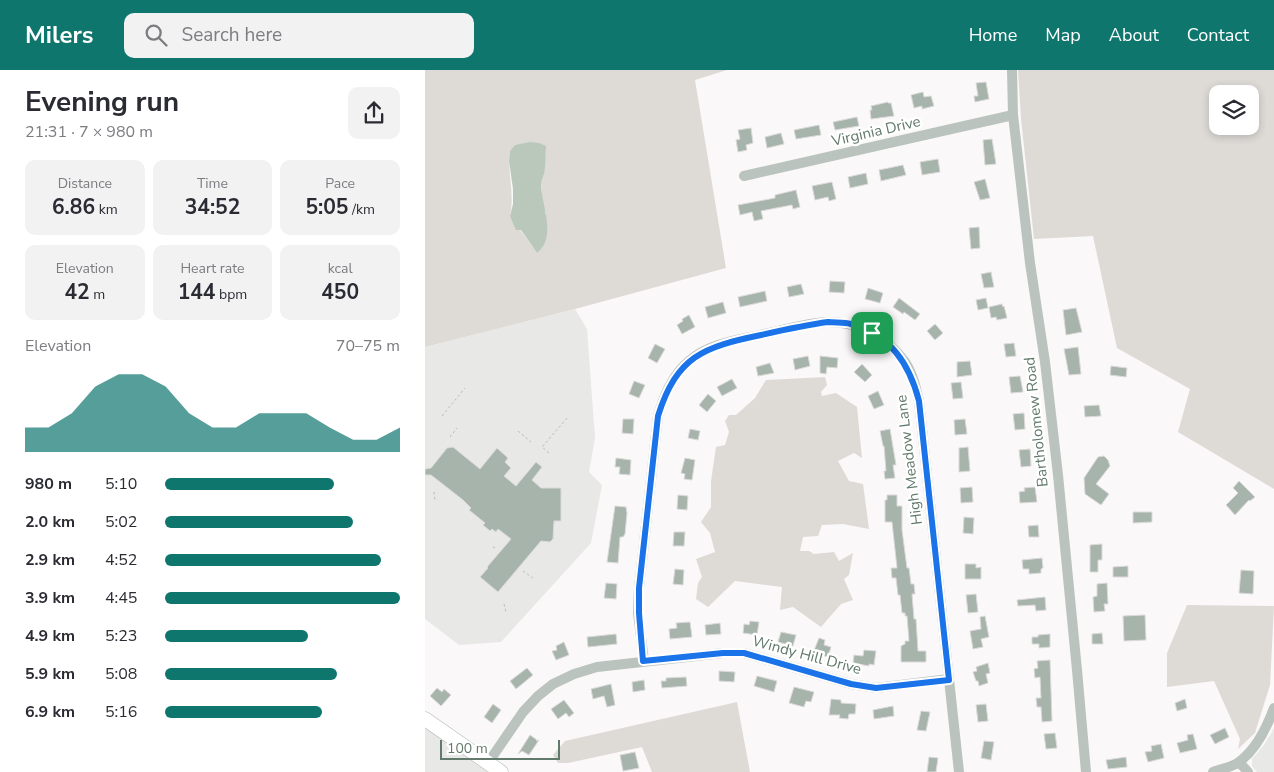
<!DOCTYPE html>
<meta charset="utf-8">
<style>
body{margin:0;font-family:"Nunito Sans",sans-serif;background:#f2f2f3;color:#2b2b33;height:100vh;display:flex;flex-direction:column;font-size:19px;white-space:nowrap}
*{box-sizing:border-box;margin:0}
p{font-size:16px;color:#7c7c81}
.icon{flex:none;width:28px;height:28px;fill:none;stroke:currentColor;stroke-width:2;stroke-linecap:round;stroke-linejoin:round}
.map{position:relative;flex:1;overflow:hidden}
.sheet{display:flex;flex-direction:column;background:#fff;width:425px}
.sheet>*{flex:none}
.fabs{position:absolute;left:784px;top:15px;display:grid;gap:10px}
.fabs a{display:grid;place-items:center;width:50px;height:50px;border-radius:10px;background:#fff;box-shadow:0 2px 8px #0003;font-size:25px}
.scale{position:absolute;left:15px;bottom:12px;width:120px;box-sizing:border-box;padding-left:5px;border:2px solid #627a6b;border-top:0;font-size:14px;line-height:18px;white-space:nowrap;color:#627a6b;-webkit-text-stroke:4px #fff;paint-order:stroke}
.pin{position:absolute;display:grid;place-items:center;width:42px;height:42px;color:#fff;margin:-21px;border-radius:10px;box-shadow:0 2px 8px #0006}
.round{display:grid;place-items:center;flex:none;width:52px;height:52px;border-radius:10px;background:#f2f2f3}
.overview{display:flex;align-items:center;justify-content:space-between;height:85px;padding:0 25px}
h1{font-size:28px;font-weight:700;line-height:38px}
.metrics{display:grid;grid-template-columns:repeat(3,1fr);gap:8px;height:85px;padding:5px 25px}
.metrics div{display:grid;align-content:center;border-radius:10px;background:#f2f2f3;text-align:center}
.metrics b{font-size:21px;font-weight:700}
.metrics small{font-size:14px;font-weight:400}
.metrics p{font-size:14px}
.chart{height:140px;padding:10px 25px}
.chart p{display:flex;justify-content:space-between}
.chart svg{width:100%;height:90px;margin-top:5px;fill:#0f766e;opacity:.7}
ul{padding:0 25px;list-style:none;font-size:16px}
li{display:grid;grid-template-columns:80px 60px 1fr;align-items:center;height:38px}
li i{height:12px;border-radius:6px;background:#0f766e}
header{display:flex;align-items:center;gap:30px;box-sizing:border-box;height:70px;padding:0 25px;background:#0f766e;color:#fff}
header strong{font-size:24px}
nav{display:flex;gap:28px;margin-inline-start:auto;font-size:18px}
.search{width:350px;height:45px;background:#f2f2f3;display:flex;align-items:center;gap:12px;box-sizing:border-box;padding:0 18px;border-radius:10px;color:#7c7c81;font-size:19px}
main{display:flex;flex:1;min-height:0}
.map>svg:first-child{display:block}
.built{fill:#e8e8e7}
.green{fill:#dedbd7;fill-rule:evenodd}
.water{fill:#bac8bc}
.building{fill:#a6b4ab;stroke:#dcdada}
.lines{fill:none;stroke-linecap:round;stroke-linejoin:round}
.secondary-casing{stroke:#afbab3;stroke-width:15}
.path{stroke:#b6bdb8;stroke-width:1;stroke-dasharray:2.5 2.5;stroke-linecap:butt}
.minor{stroke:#bac3be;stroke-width:10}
.secondary{stroke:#fff;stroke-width:14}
.route-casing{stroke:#fff;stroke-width:10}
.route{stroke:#1a73e8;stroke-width:6}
.labels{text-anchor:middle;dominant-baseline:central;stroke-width:5;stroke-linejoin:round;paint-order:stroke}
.street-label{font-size:15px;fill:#627a6b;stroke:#fff}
</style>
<header>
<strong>Milers</strong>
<div class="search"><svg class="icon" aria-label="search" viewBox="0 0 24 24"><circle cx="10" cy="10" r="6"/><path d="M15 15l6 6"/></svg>Search here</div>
<nav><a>Home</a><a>Map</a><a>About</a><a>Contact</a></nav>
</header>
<main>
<section class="sheet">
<div class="overview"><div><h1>Evening run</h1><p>21:31 · 7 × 980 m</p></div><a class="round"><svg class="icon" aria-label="share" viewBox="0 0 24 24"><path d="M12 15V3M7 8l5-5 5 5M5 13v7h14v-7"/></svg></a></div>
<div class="metrics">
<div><p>Distance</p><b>6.86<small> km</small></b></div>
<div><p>Time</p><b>34:52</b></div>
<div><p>Pace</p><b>5:05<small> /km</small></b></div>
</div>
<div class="metrics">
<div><p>Elevation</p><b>42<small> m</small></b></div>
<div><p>Heart rate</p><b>144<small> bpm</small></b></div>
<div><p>kcal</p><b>450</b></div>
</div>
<div class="chart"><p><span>Elevation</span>70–75 m</p>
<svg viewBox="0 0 160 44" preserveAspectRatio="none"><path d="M0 44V32L10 32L20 25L30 12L40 6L50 6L60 12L70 25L80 32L90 32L100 25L110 25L120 25L130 32L140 38L150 38L160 32V44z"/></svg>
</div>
<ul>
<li><b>980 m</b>5:10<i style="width:72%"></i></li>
<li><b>2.0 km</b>5:02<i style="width:80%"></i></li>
<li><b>2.9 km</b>4:52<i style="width:92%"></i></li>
<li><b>3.9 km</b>4:45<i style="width:100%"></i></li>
<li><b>4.9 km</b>5:23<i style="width:61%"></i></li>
<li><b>5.9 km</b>5:08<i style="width:73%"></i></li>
<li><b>6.9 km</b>5:16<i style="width:67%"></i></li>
</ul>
</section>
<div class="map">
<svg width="849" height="702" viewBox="0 0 849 702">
<rect width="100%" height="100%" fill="#faf8f8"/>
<!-- built -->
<path class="built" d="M150,239L162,259L170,368L164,402L177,415L166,473L76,572L34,575L0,549V277Z
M0,655L67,702H0Z
M849,658V702H832L827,696V689L839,675Z"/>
<!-- green -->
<path class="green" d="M0,0H302L270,10L301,198L150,239L0,277ZM85,81L119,104L116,113L118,135L121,143L112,183L85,146C90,122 82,104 85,81Z
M593,0H849V419L753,362L765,319L692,278L668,166L609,169L596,49ZM792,24H825V56H792Z
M400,307L402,315L396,322L397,326L411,323L432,337L437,388L429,383L413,391L424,411L438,414L444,459L418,454L397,455L393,466L378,467L375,481H384L389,484L409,482L414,491L428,483L424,505L419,509L428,530L416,534L396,557L368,537L355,540L357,517L310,511L283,537L271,529L273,513L277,507L271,489L290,482L285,463L276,452L286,437V411L291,377L300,375L304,362L300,351L304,345H311L330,328L341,310Z
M762,535L849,536L845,615L830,663L813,679L815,669L789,611L742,617V583Z
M312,632L325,702H227L217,677L143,693H133L128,685L140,671Z"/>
<!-- water -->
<path class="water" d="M105,72L114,73L121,76C120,85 121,95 119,104C118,108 116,111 116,115C117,137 132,167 112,183L96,160H91L85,146L88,134V119L84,91L85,81L90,75Z"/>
<!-- building -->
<path class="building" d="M561,12L564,29L550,32L549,26H553L551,13Z
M498,22L499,27L506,26L509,36L497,39V36L489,38L486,25Z
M463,32V33H466L469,46L446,49L445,40H447L446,36Z
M432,47L434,56L410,60L408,52Z
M394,55L396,65L371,69L369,60Z
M326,58L328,73L321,75L322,80L313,82L311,70L315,69L313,60Z
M356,63L359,74L342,78L340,67Z
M567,69L571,94L560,95L558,70Z
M513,89L515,102L497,105L495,92Z
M478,95L481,105L456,111L454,100Z
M441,103L443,114L425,118L423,107Z
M560,109L565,128L555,130L549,112Z
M407,112L411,129L404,131L403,127L390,130L387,116Z
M371,120L375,137L368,139L367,135L336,141L338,149L329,151L327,142L315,145L313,135L350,128V125Z
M554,157L555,178L546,179L544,158Z
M566,202L569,217L559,218L556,204Z
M405,211L420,212L419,223L404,222Z
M376,214L379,224L364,227L362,217Z
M443,218L458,223L455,233L440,229Z
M340,221L342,231L315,237L313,227Z
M474,228L495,244L490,250L479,242L478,244L468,237Z
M561,228L563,238L553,240L551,230Z
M298,232L301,243L283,248L280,237Z
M577,234L578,237L579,236L582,248L572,250L571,247L566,248L564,237Z
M651,238L657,262L641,265L638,240Z
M264,245L270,257L257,264L252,255L258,251L257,249Z
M510,254L518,263L510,270L502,261Z
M589,273L591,286L581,287L579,274Z
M230,274L240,279L232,293L223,288Z
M653,277L656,304L644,305L639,279Z
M383,286L385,296L370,300L368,289Z
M395,286L413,288L412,298L402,297L401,304L395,303Z
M545,291L547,305L532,307V292Z
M345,293L349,303L333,306L331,297Z
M437,294L447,305L440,312L429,302Z
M686,296L702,298L701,307L685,305Z
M595,306L598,322L586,323L584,307Z
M307,309L312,318L297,326L292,317Z
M209,311L220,315L214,328L204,324Z
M536,312L538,328L528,329L526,313Z
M453,321L459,335L449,339L443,326Z
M283,324L291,331L282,342L274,335Z
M674,335L676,346L660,347L659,336Z
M599,343L600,359L590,360L588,344Z
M198,349H209L208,364L197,363Z
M540,349L542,364L530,365L529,350Z
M265,359L275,361L273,370L263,368Z
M465,359L471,395H468L470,408L460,409L459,401H461L459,376H458L455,361Z
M28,377L55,399L72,378L83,388L80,392L86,398L79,406L91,416L111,392L117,397L107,410L116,418H136V451H129L128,469L125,472L116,471L73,522L55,507L63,498L62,497L86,469L73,459L71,462L67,459L65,461L58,455L60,453L44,440L46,438L38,430L6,405H0V399L6,398L22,378Z
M543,377L545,401L534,402V378Z
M605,379L606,396L596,397L594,380Z
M679,386L683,390L685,396L671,414L684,424L676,435L660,424L659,408L673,387Z
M191,388L206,390L205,405L194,404L195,397H190Z
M260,388L270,390L267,410L259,409L260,404L256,403Z
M814,411L830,427L825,431L824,430L810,445L801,435L813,423L808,418Z
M547,417L548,432L536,433L535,418Z
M610,417L612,432L595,433L594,422L600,421L599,418Z
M253,425L263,426L262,440L252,439Z
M462,425H472V436H477V460L482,498H484L486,514H489L490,524H487L489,549H491L493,581H501V592H476V576L480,574V571H484L482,546H480V543H477L475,525H473L471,508H467L466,498H472L467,452H460V430H462Z
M190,436L201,437L202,443L200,464L198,467H195L193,493L182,492Z
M708,442H727V452L708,453Z
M539,447L549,448L548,464L538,463Z
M613,455L614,467H604L603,456Z
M249,462H260L259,476H248Z
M677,474V490H673V502H665V475Z
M617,488L618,498L616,499V503L604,504V499H598L597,490Z
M540,494H551V498L556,497V509H540Z
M703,496V507H688V497Z
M250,499L259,500L258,515L248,514Z
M816,500L829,501L828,524L814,523Z
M181,513L192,514L191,529L179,528Z
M682,513L683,534H679L680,541L669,542L668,527L672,526V514Z
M551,524L553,542L543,543L541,525Z
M620,527L621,540L611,541L610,535L593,536L592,530Z
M720,545L721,570L699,571L698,546Z
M560,546L564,567L556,569L558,577L548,579L545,561L556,559L555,547Z
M325,551L334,552L332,565L318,563L319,554L324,555Z
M265,552L267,567L245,569L244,559L252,558L251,553Z
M295,553L296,564L281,565L280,555Z
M356,562L371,565L368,576L353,572Z
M677,563L678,574H667V564Z
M191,564L192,574L163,577L162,567Z
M625,564V577L614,578V574H607V567H613V565Z
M394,568L400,570L399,575L406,577L403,587L388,583Z
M139,572L144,585L131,590L127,581L132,580L131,576Z
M439,580L451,581L449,595L444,594V596L428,593L429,585L438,586Z
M625,590L627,651L617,652L616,637H612L611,628H616L615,607L610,608L609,599L613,598L612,591Z
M563,593L565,603L561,604L563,613L554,616L553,611H551L548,602L552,601L551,597Z
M102,598L108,605L91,619L85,611Z
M294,601L310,602L309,612L294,611Z
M332,606L352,611L349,622L329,616Z
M261,607L262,616L237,618L236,611H241V608Z
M219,610L220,620L208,622L207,612Z
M186,614L190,635L182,637L179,626L168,629L166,619Z
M369,617L389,622L386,632L381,631L379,637L364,633Z
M12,618L17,622L19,619L26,625L16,636L5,626Z
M406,629L416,630V633L431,634L430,644H424L423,649L414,648L415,645H404Z
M760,629L762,638L752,641L750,633Z
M139,630L149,643L144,647L141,643L133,649L126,639Z
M68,634L76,640L67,653L59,647Z
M561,634L563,651L553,652L551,635Z
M468,636L469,646L449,649L448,640Z
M496,641L505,642L501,661L492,660Z
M800,658L804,667L790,674L785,665Z
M630,663L632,678L621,679L619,664Z
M768,664L772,679L755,683L752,673L763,670L762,665Z
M105,665L112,670L111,671L114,670L104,685L97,681L93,684Z
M559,671L569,672L566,690L556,688Z
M736,674L739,688L723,692L720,682L727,681L726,676Z
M210,682L214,698L198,701L195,685Z
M504,687L513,688L511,702H502Z
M701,687L702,697L683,699L681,690Z"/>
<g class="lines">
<defs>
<path id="secondary" d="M0,649L76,702"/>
</defs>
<!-- secondary casing -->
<use href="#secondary" class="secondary-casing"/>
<!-- path -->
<path class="path" d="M17,346L40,318
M93,361L106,372
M25,367L32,358
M124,383L117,377L143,347
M9,422L10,431
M68,477L70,478
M98,501L108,508
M79,534L81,542"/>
<!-- minor -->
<path class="minor" d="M587,0L588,45L605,193L620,292L633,405L652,600L661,702
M319,106L588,45
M219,591L213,543L214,518L233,346C239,326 247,305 264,291C285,273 313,270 339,264C359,260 381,253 402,252C432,251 463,268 480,292C488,304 491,318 494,331L534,702
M814,692L823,702
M63,693L98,642L113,626L128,614L149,604L172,597L298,583H319L426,614L451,618L524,609
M788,702C796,699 807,697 814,692C832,679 842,657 849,638"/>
<!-- secondary -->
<use href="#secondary" class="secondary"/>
</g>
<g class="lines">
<defs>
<path id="route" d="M403,252C410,253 419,252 426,254C466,266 484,293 494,331L524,610L451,618L426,614L319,583H298L218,591L214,543V518L233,346C252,286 278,277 336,265C358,260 380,255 403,252Z"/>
</defs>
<!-- route casing -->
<use href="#route" class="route-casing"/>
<!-- route -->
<use href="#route" class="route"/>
</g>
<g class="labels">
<!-- street labels -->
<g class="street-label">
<text transform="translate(451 61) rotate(-13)">Virginia Drive</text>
<text transform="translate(611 352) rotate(-96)">Bartholomew Road</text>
<text transform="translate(484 390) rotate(-97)">High Meadow Lane</text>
<text transform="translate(382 585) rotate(15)">Windy Hill Drive</text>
</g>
</g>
</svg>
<div class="fabs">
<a><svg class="icon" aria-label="layers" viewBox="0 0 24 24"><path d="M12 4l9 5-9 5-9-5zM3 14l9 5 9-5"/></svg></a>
</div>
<div class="scale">100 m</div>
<div class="pin" style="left:447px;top:263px;background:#1e9e55"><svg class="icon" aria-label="arrive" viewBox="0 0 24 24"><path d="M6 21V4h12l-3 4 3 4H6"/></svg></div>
</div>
</main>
